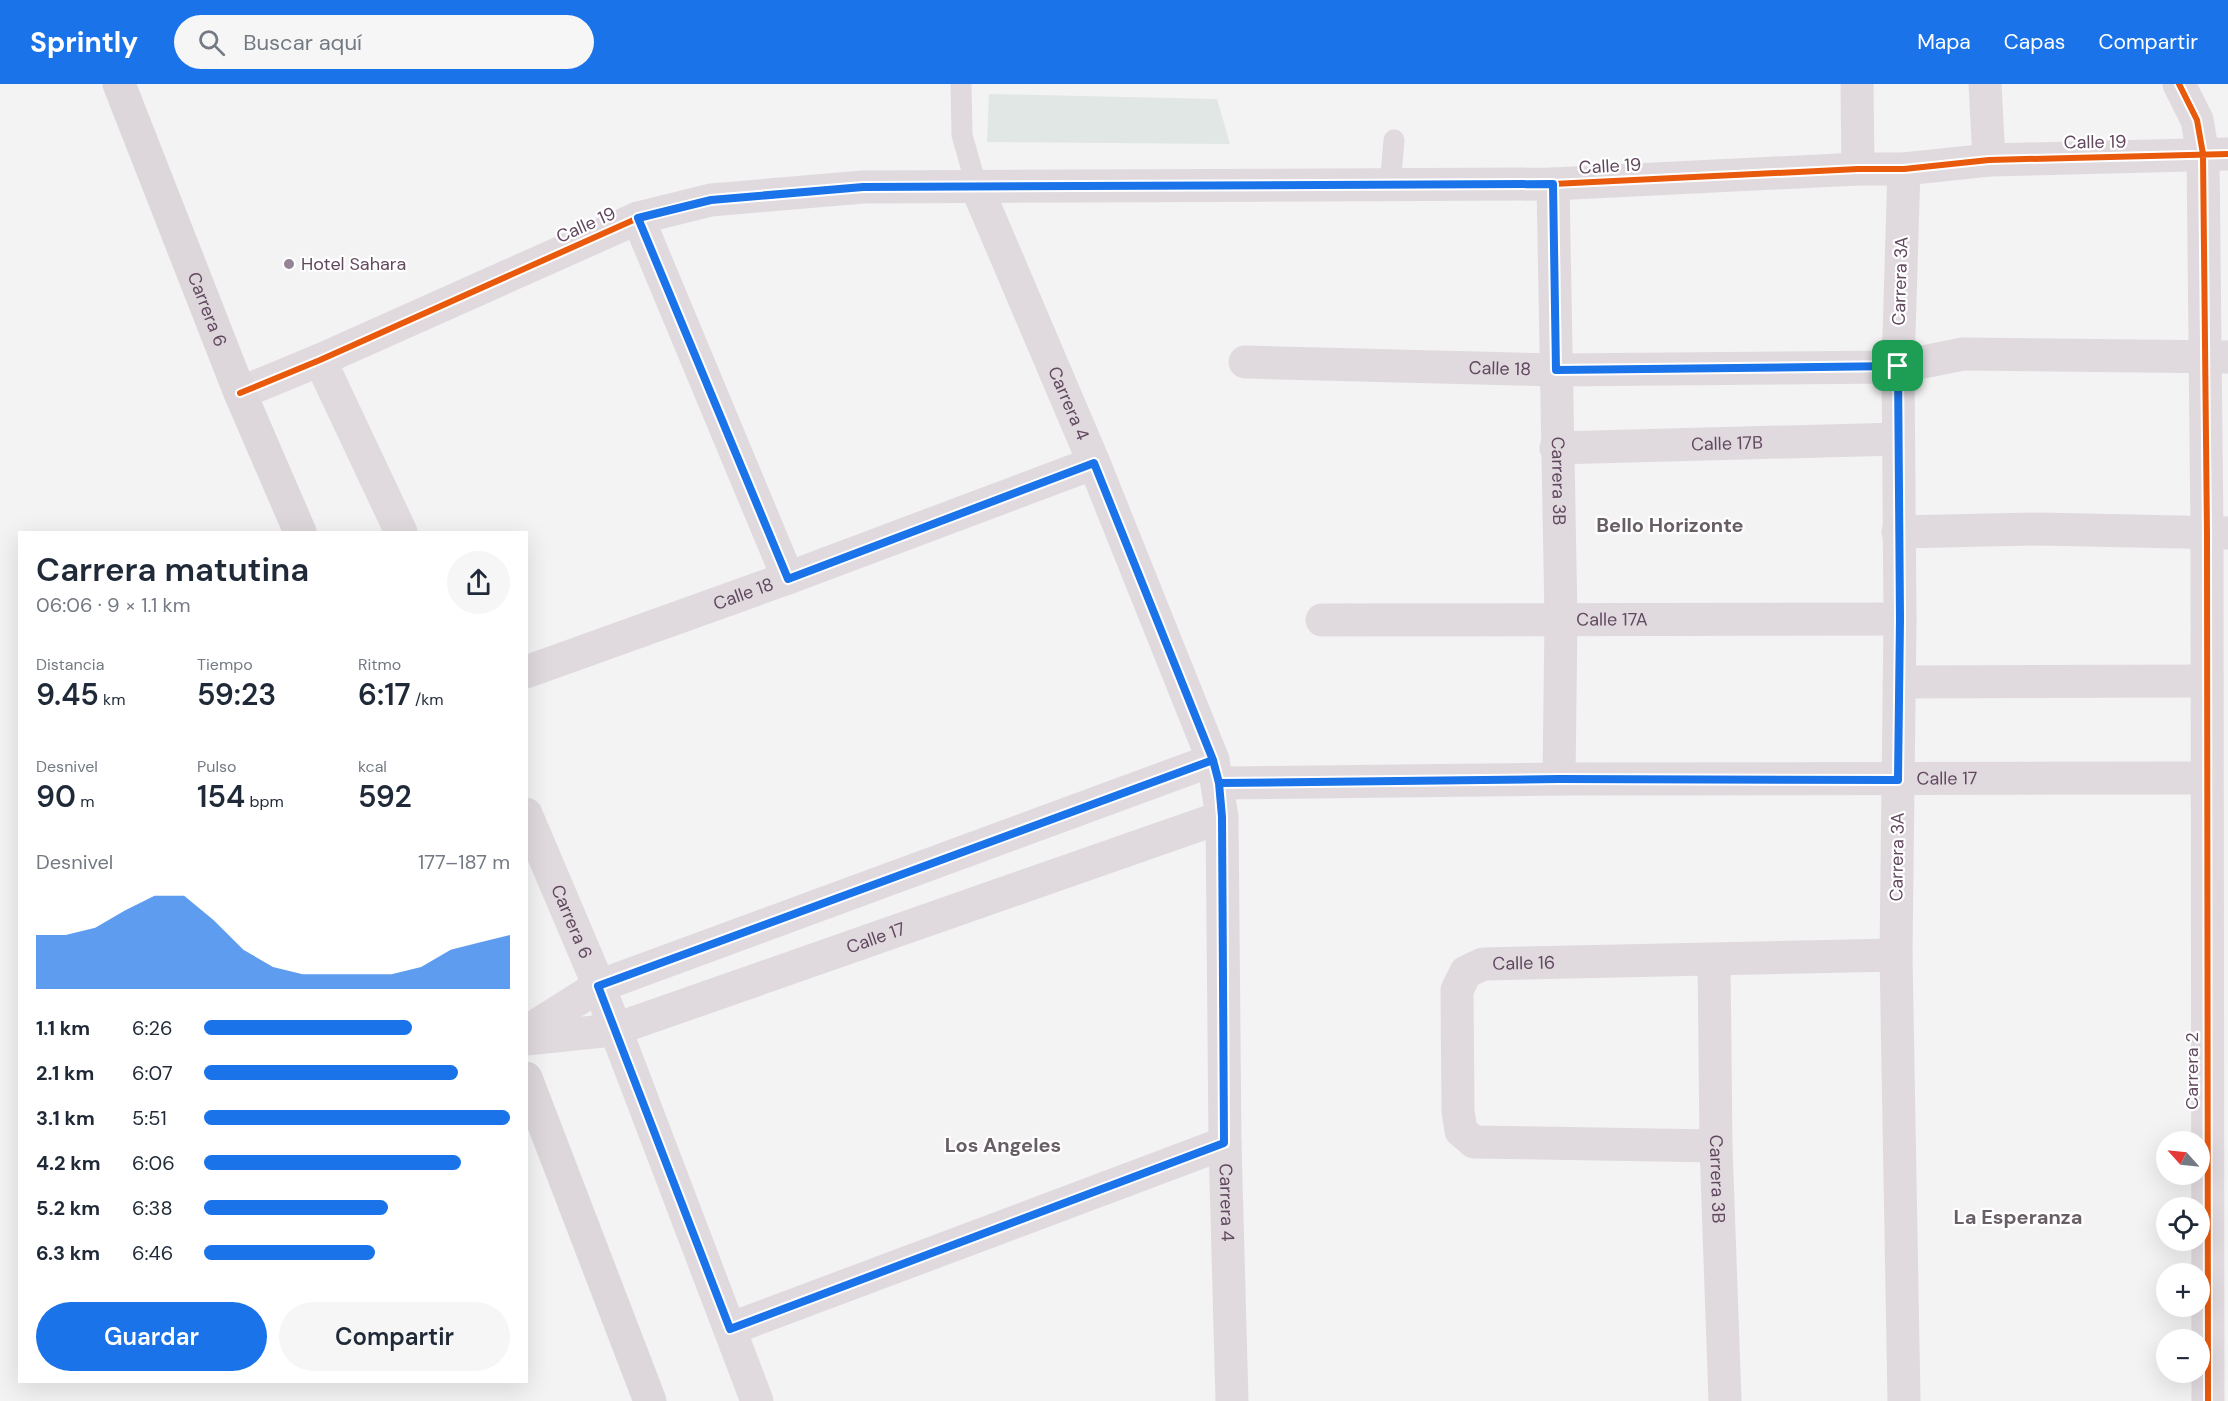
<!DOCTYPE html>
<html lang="es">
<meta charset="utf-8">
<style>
body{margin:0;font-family:"DM Sans",sans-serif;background:#f6f6f7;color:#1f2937;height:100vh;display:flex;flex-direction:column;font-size:22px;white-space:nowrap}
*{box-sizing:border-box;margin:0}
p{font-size:20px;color:#747a83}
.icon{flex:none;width:33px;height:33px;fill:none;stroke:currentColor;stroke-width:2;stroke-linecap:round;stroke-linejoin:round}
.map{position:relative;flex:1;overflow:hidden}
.sheet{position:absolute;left:18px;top:447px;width:510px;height:852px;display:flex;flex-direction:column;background:#fff;border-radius:0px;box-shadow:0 6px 24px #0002}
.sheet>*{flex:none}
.needle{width:39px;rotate:297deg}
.controls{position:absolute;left:2156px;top:1047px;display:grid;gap:12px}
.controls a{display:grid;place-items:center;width:54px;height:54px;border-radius:50%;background:#fff;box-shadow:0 6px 24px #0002;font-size:30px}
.pin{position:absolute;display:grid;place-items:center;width:51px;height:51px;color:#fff;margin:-26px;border-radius:12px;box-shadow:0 3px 9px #0006}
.round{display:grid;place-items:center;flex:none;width:63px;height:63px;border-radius:32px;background:#f6f6f7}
.overview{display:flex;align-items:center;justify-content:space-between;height:102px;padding:0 18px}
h1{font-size:33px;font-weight:600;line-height:45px}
.figures{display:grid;grid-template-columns:repeat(3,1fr);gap:9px;height:102px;padding:6px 18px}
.figures div{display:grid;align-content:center}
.figures b{font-size:30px;font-weight:600}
.figures small{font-size:16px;font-weight:400}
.figures p{font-size:16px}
.chart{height:168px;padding:12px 18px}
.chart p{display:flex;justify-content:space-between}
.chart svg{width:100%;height:108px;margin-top:6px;fill:#1a73e8;opacity:.7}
.cta{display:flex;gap:12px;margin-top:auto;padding:12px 18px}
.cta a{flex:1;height:69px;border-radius:36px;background:#1a73e8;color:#fff;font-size:24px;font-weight:600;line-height:69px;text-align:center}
.cta a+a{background:#f6f6f7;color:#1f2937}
ul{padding:0 18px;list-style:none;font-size:20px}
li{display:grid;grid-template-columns:96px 72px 1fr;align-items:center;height:45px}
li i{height:15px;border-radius:8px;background:#1a73e8}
header{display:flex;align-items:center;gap:36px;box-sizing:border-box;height:84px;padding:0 30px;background:#1a73e8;color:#fff}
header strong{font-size:28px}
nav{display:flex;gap:33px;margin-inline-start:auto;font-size:21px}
.search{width:420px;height:54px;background:#f6f6f7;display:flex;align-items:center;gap:15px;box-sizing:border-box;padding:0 21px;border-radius:33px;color:#747a83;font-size:22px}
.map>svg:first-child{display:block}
.commercial{fill:#e1e7e4}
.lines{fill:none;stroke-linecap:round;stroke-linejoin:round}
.lane{stroke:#e0dadf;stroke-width:21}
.street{stroke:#e0dadf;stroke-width:33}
.secondary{stroke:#ddd7dc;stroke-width:33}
.cycleway-casing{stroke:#fff;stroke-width:10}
.cycleway{stroke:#e8590c;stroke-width:6}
.route-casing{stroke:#fff;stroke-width:12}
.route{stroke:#1a73e8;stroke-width:8}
.poi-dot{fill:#958493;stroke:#fff;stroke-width:2}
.labels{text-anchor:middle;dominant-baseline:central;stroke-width:4.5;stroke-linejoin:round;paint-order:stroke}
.street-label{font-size:18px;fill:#62485f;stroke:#fff}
.poi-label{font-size:18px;fill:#62485f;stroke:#fff;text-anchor:start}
.neighbourhood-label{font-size:20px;font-weight:bold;fill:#685e66;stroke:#fff}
</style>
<header>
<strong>Sprintly</strong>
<div class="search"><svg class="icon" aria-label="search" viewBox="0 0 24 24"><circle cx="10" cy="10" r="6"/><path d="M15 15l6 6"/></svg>Buscar aquí</div>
<nav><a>Mapa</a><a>Capas</a><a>Compartir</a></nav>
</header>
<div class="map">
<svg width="2228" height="1317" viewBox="0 0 2228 1317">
<rect width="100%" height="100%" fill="#f3f3f3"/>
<!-- commercial -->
<path class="commercial" d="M989,10L1217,15L1230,60L987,58Z"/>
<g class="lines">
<!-- lane -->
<path class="lane" d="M961,0L962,51L977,104
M1390,102L1394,56"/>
<!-- street -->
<g class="street">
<path d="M1857,0L1858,85"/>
<path d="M1985,0L1989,76"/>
<path d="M2179,0L2197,36L2203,70L2207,449L2208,1317"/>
<path d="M1904,85L1898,283L1900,535L1896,871L1904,1317"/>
<path id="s1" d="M1553,100L1561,535L1559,695"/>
<path id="s2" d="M977,104L1094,379L1213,676L1222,733L1225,1059L1232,1317"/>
<path d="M638,134L788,494"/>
<path d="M320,276L401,448"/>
<path id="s3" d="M1245,278L1556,286L1898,283L1963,270L2226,273"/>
<path d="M240,309L320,276L638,134L711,116L863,103L1553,100L1858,85H1904L1989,76L2228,70"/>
<path id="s4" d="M1556,364L1898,355"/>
<path d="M1898,448L2039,445L2228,449"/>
<path id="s5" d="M1322,536L1900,535"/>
<path id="s6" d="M526,588L788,494L1094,379"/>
<path d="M1899,598L2207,597"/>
<path id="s7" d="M1219,699L1559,695L2206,694"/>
<path id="s8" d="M526,730L599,902L757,1317"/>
<path id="s9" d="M1714,875L1716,1062L1725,1317"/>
<path d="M526,948L599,902L1213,676"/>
<path id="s10" d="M526,955L613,946L1222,733"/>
<path id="s11" d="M1716,1062L1474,1058L1461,1047L1458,1027L1457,906L1466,888L1483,880L1896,871"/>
<path d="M730,1245L1225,1059"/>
</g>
<!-- secondary -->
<g class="secondary">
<path id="s12" d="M119,0L240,309L300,448"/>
<path d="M526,994L650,1317"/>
</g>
<defs>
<path id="cycleway" d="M2179,0L2197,36L2203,70L2207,449L2208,1317
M240,309L320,276L638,134L711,116L863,103L1553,100L1858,85H1904L1989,76L2228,70"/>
</defs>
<!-- cycleway casing -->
<use href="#cycleway" class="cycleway-casing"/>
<!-- cycleway -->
<use href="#cycleway" class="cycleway"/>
</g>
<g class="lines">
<defs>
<path id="route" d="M1898,282L1556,286L1553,100L863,103L711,116L638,134L788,495L1094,379L1213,676L1219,699L1222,733L1224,1059L730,1245L598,902L1213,676L1219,699L1559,695L1898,696L1900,535L1898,282"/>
</defs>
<!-- route casing -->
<use href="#route" class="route-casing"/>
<!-- route -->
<use href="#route" class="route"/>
</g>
<!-- markers -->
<circle class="poi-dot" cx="289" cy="180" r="6"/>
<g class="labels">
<!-- street labels -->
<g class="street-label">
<text transform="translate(2095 58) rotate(-1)">Calle 19</text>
<text transform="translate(1610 82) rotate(-3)">Calle 19</text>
<text transform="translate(586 141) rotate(-24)">Calle 19</text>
<text transform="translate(1900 197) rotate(-88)">Carrera 3A</text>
<text stroke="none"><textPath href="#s12" startOffset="242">Carrera 6</textPath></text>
<text stroke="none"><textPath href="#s3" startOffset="255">Calle 18</textPath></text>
<text stroke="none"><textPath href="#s2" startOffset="234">Carrera 4</textPath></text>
<text stroke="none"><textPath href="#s4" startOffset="171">Calle 17B</textPath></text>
<text stroke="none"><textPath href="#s1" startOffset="297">Carrera 3B</textPath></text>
<text stroke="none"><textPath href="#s6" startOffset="231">Calle 18</textPath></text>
<text stroke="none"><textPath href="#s5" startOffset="290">Calle 17A</textPath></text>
<text stroke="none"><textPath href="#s7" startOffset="728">Calle 17</textPath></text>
<text transform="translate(1897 773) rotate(-89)">Carrera 3A</text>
<text stroke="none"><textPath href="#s8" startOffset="117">Carrera 6</textPath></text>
<text stroke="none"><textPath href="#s10" startOffset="366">Calle 17</textPath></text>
<text stroke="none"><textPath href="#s11" startOffset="480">Calle 16</textPath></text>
<text transform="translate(2192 987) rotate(-90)">Carrera 2</text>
<text stroke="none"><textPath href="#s9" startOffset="220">Carrera 3B</textPath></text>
<text stroke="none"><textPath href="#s2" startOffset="1062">Carrera 4</textPath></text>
</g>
<!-- poi labels -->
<g class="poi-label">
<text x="301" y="180">Hotel Sahara</text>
</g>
<!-- neighbourhood labels -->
<g class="neighbourhood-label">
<text x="1670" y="441">Bello Horizonte</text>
<text x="1003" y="1061">Los Angeles</text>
<text x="2018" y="1133">La Esperanza</text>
</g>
</g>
</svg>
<div class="controls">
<a><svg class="needle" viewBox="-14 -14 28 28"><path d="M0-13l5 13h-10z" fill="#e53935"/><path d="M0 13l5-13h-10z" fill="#747a83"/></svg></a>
<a><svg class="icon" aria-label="locate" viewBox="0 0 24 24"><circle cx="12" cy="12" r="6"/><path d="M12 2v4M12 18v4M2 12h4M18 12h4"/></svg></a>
<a>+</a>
<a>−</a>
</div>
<div class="pin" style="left:1898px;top:282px;background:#1e9e55"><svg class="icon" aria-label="arrive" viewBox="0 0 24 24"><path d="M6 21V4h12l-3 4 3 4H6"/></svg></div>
<section class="sheet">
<div class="overview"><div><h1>Carrera matutina</h1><p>06:06 · 9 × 1.1 km</p></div><a class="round"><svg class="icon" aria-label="share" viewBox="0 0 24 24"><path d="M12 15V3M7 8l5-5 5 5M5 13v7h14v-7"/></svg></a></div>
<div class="figures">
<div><p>Distancia</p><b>9.45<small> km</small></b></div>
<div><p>Tiempo</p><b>59:23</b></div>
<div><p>Ritmo</p><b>6:17<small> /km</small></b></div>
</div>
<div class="figures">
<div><p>Desnivel</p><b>90<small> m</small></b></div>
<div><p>Pulso</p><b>154<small> bpm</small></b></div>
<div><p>kcal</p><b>592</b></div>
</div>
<div class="chart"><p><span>Desnivel</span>177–187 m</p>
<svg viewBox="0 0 160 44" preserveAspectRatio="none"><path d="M0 44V22L10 22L20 19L30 12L40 6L50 6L60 16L70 28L80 35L90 38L100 38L110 38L120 38L130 35L140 28L150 25L160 22V44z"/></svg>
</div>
<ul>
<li><b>1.1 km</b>6:26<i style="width:68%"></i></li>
<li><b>2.1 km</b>6:07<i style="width:83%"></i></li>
<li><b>3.1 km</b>5:51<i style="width:100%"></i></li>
<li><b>4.2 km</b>6:06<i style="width:84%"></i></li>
<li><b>5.2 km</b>6:38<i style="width:60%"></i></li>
<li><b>6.3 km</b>6:46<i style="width:56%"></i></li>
</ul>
<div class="cta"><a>Guardar</a><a>Compartir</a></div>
</section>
</div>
